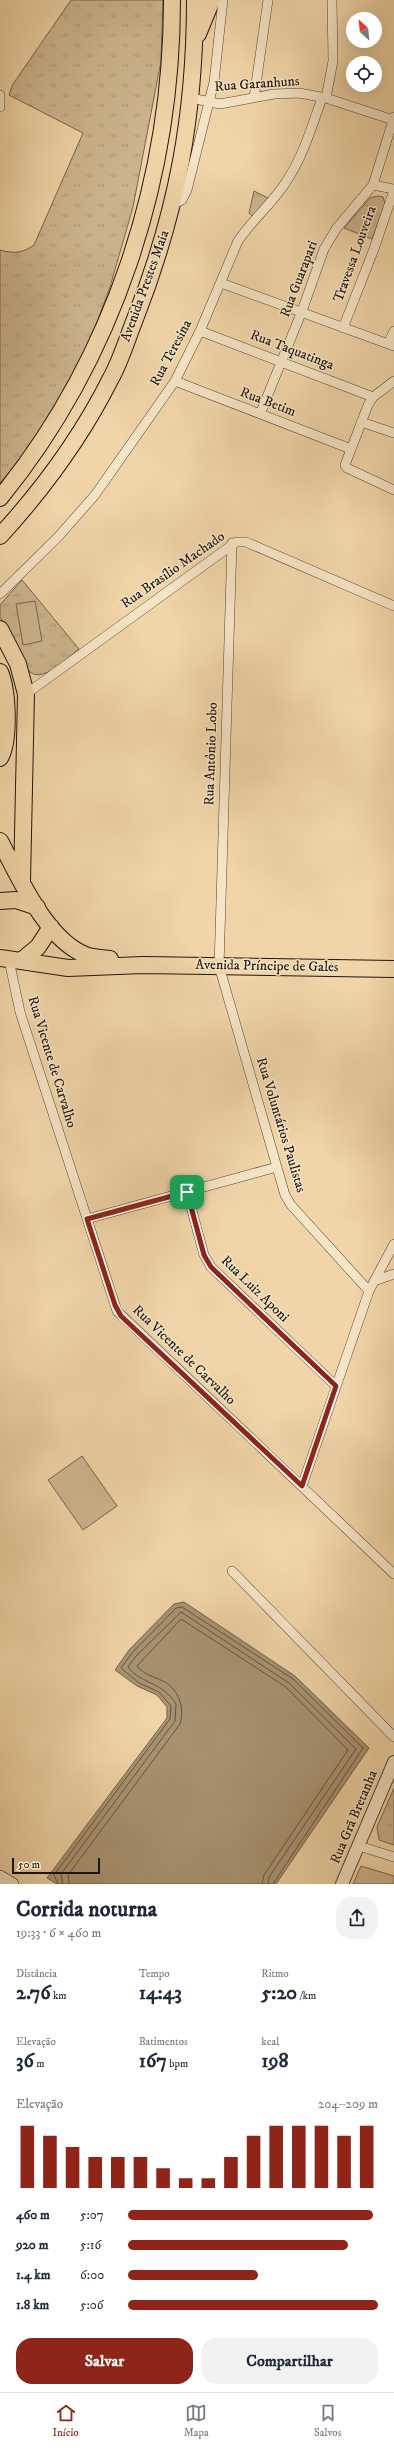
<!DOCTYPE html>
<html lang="pt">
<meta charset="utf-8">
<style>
body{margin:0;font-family:"IM FELL DW Pica",serif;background:#f2f2f3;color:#1f2937;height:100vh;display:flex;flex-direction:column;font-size:15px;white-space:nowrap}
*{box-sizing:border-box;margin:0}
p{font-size:13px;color:#747a83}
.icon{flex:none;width:22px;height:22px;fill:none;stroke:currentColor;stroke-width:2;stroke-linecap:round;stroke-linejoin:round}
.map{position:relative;height:1884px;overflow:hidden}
.drawer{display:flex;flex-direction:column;background:#fff;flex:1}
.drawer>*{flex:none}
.needle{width:26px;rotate:333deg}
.buttons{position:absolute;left:346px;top:12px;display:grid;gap:8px}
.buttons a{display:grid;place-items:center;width:36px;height:36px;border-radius:50%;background:#fff;box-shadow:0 4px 16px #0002;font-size:20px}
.scale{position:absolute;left:12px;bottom:10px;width:88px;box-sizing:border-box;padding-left:4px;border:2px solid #1e160c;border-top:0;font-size:11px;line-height:14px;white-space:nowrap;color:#1e160c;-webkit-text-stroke:3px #f6e4c6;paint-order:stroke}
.pin{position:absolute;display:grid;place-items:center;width:34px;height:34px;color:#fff;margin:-17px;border-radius:8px;box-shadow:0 2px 6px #0006}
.round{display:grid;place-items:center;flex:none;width:42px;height:42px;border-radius:16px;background:#f2f2f3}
.overview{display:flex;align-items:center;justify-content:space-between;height:68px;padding:0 16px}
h1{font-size:22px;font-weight:800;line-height:30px}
.metrics{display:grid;grid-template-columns:repeat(3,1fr);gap:6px;height:68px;padding:4px 16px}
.metrics div{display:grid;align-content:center}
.metrics b{font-size:20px;font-weight:800}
.metrics small{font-size:11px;font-weight:400}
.metrics p{font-size:11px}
.chart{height:112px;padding:8px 16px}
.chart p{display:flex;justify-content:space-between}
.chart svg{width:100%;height:72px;margin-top:4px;stroke:#8f2418;stroke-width:6}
.action{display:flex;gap:8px;margin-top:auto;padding:8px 16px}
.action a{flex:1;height:46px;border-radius:16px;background:#8f2418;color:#fff;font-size:16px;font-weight:800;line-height:46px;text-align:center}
.action a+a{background:#f2f2f3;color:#1f2937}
ul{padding:0 16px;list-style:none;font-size:13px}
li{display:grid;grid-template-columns:64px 48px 1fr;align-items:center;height:30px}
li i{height:10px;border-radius:5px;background:#8f2418}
.menu{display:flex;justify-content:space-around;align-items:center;height:56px;border-top:1px solid #e0e1e3;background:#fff;font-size:11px;color:#747a83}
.menu a{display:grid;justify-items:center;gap:2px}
.menu .current{color:#8f2418}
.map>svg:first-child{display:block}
.grass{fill:url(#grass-tufts);stroke:#76664c}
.pitch{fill:#cdb58d;stroke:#76664c}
.water{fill:#a99473;stroke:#71624a}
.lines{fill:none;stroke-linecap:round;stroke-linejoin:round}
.shore{stroke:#645540;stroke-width:1}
.minor-casing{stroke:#534633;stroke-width:10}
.tertiary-casing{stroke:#534633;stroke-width:14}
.secondary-casing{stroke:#1e160c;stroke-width:14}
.trunk-casing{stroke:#1e160c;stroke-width:18}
.minor{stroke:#f6e4c6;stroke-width:9}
.tertiary{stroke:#f6e4c6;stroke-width:12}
.secondary{stroke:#f6e4c6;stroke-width:13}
.trunk{stroke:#f1d5a8;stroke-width:16}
.route-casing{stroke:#fff;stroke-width:8}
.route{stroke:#8f2418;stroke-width:5}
.labels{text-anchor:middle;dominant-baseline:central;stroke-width:3;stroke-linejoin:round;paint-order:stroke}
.street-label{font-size:14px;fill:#1e160c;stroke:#f6e4c6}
</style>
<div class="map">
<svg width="394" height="1884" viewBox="0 0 394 1884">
<defs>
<pattern id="grass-tufts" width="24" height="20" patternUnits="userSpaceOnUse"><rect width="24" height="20" fill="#cdb58d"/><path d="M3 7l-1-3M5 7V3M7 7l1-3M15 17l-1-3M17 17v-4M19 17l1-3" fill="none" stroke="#b09b78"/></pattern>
</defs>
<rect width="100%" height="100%" fill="#f1d5a8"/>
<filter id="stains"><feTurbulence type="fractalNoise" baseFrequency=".005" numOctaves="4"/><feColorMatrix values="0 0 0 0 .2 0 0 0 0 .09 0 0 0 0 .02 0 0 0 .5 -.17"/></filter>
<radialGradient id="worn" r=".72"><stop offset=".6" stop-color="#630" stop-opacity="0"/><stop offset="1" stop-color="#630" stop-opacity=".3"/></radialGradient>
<!-- grass -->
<path class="grass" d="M71,0H163L161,61L133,207L110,287L78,373L17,464L0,483V250C14,254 23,253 34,245L83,133L9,95L13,84Z
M254,191L270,199L252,216L249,213Z
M378,196L383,197L385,204L372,239L344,228L370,198Z
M22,580L79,649C67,658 40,687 27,669L0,617V605Z
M394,1788V1845L379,1840L377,1827Z"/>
<!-- pitch -->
<path class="pitch" d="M35,601L42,641L23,645L16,604Z
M82,1456L117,1506L83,1530L48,1480Z
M361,1866L394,1876V1884H353Z"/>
<!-- water -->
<path class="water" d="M184,1602L295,1676L369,1748L276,1884H57L47,1878L167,1718V1707L157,1695L137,1686L115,1670L129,1650L174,1604Z"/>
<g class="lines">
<!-- shore -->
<path class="shore" d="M58,1884L54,1875L170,1719L171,1706L159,1692L139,1683L121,1668L132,1653L176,1608L182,1607L293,1679L363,1748L273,1884
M63,1884L61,1874L175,1721L176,1704C163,1682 141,1684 128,1667L136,1656L181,1612L289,1683L356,1749L269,1877L268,1884
M69,1884L68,1875L180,1724C185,1708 179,1689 163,1681C154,1677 143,1674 137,1666L181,1619L286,1687L348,1750L264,1875L262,1884"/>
<defs>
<path id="minor" d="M0,95V107
M191,98L220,104L274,94L299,93L326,98L393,120
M254,98L268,0
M326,98L333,61L332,0
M373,185L394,189
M174,204L182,200L187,190L214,82L223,0
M221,283L394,346
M343,328L374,249L394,190
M200,331L373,397
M388,344L394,331
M175,381L351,449
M394,381L373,397L368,405L345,465L347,468L394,490
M260,414L302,311L324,249L336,229L373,185L394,117
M361,422L394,433
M232,543L219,966L285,1195L291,1205L369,1291
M0,594L58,537L95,495L175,381L200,331L238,241C252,220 272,204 286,182C303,157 312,126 322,98
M26,694L236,542H246L394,606
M9,960L20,1012L117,1311L394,1574
M187,1192L204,1255L211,1267L336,1386
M87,1219L277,1167
M374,1281L394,1274
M302,1486L369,1291L394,1244
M232,1571L394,1737
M359,1846L394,1857"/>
<path id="tertiary" d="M342,1884L394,1762"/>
<path id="secondary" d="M0,1877L12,1884"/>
<path id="trunk" d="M198,34L212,0
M0,498C114,358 172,179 172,0
M0,536C43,489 82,436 111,378C121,360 127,339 135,319C177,212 195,115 195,0
M0,629L18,664L26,694L22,881
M0,672C8,691 10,741 0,758
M0,841C19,877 47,942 88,956C95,958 103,958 110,959
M0,901L16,900L37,907
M0,958L68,968L143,965L394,969
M21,961L38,947L51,927"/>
</defs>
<!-- minor casing -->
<use href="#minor" class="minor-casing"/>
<!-- tertiary casing -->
<use href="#tertiary" class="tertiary-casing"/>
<!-- secondary casing -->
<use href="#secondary" class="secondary-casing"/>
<!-- trunk casing -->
<use href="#trunk" class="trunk-casing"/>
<!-- minor -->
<use href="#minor" class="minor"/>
<!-- tertiary -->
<use href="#tertiary" class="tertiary"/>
<!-- secondary -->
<use href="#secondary" class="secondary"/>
<!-- trunk -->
<use href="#trunk" class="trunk"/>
</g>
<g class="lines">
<defs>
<path id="route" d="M187,1192L204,1255L211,1267L336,1386L302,1486L121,1316L115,1305L87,1219Z"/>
</defs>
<!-- route casing -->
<use href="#route" class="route-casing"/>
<!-- route -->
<use href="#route" class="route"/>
</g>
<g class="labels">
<!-- street labels -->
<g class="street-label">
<text transform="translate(257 84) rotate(-4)">Rua Garanhuns</text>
<text transform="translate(355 254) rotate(-70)">Travessa Louveira</text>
<text transform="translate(299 279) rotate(-69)">Rua Guarapari</text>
<text transform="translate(145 286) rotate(-70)">Avenida Prestes Maia</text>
<text transform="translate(292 350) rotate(21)">Rua Taquatinga</text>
<text transform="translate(171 353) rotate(-62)">Rua Teresina</text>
<text transform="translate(268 402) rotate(21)">Rua Betim</text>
<text transform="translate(173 570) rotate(-35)">Rua Brasílio Machado</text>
<text transform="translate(211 754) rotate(-88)">Rua Antônio Lobo</text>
<text transform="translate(267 966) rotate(1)">Avenida Príncipe de Gales</text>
<text transform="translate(52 1062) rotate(73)">Rua Vicente de Carvalho</text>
<text transform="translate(281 1125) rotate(73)">Rua Voluntários Paulistas</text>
<text transform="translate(255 1289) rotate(44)">Rua Luiz Aponi</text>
<text transform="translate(184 1355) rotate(44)">Rua Vicente de Carvalho</text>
<text transform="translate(354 1817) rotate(-67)">Rua Grã Bretanha</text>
</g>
</g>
<rect width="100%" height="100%" filter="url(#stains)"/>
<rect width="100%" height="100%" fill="url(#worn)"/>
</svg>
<div class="buttons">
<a><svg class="needle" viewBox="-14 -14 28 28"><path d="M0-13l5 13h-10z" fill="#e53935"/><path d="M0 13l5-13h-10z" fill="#747a83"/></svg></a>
<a><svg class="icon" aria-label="locate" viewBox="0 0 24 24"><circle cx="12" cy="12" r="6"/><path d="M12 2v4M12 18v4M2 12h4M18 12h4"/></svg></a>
</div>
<div class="scale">50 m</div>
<div class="pin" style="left:187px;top:1192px;background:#1e9e55"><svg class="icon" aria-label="arrive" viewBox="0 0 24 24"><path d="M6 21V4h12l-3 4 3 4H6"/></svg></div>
</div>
<section class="drawer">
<div class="overview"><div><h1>Corrida noturna</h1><p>19:33 · 6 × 460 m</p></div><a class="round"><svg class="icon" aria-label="share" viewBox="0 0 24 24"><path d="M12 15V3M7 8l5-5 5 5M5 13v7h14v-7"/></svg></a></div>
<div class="metrics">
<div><p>Distância</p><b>2.76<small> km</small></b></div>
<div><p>Tempo</p><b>14:43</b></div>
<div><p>Ritmo</p><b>5:20<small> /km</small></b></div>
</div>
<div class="metrics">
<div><p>Elevação</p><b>36<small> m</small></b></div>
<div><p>Batimentos</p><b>167<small> bpm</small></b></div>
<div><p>kcal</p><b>198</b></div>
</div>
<div class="chart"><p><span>Elevação</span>204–209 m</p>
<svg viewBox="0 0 160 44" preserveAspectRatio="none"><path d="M5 44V6M15 44V12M25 44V19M35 44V25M45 44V25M55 44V25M65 44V32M75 44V38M85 44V38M95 44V25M105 44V12M115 44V6M125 44V6M135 44V6M145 44V12M155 44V6"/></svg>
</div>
<ul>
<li><b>460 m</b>5:07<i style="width:98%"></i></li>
<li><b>920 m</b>5:16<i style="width:88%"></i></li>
<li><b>1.4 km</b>6:00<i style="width:52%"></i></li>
<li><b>1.8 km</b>5:06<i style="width:100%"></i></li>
</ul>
<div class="action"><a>Salvar</a><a>Compartilhar</a></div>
</section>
<nav class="menu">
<a class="current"><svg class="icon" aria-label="home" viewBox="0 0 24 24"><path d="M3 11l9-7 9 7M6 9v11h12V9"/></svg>Início</a>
<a><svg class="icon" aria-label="map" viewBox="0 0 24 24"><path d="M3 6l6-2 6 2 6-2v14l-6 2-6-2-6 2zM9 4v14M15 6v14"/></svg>Mapa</a>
<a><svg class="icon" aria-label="saved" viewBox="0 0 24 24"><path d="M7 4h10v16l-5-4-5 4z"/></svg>Salvos</a>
</nav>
